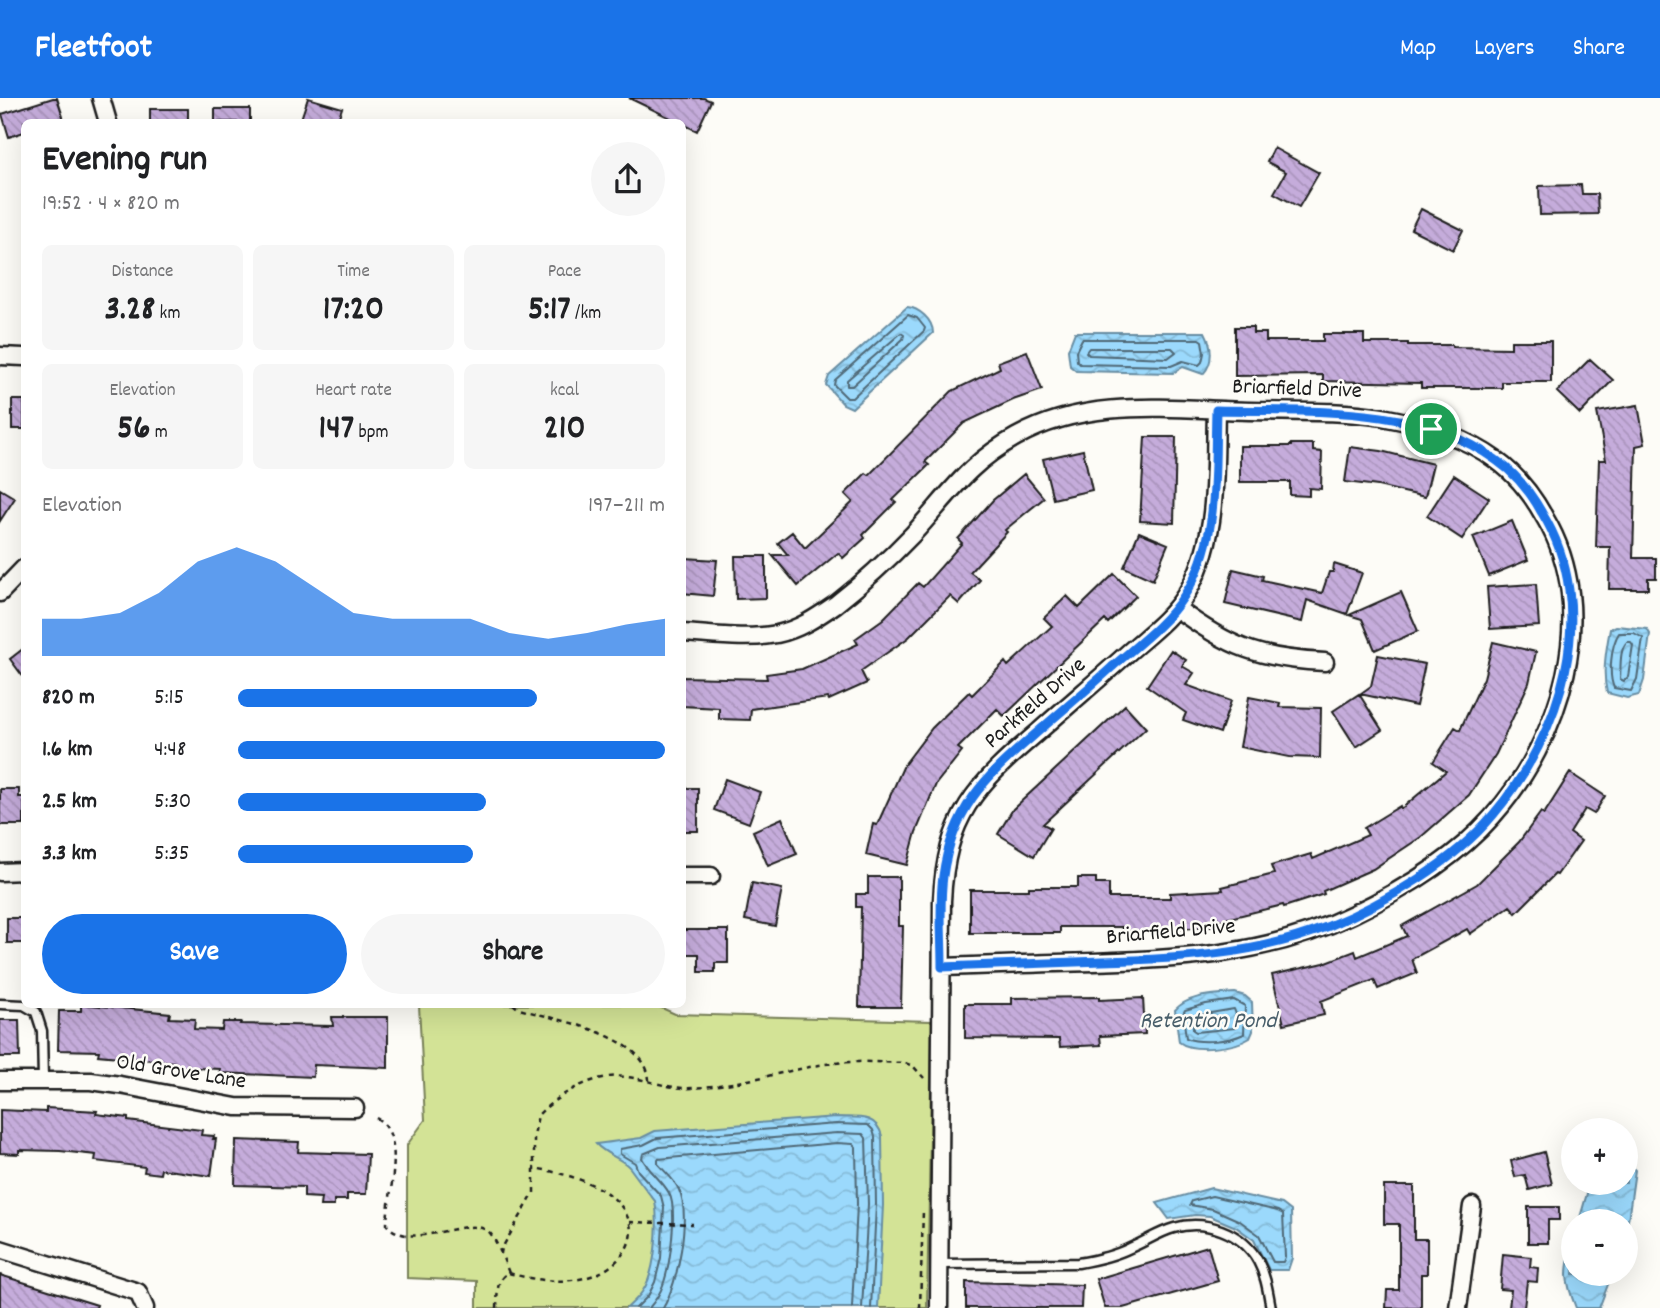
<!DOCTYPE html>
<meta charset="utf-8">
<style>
body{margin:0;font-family:Dekko,sans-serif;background:#f6f6f6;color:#202124;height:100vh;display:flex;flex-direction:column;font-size:26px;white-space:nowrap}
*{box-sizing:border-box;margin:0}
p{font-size:23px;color:#757577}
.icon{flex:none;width:38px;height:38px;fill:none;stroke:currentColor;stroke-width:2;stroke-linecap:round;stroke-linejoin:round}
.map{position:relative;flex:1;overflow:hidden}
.panel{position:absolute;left:21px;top:21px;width:665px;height:889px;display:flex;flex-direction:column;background:#fff;border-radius:10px;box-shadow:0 7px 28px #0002}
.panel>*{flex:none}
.controls{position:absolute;left:1561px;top:1020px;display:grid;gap:14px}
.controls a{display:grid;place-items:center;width:77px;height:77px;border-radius:50%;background:#fff;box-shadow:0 7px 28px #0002;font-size:35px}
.pin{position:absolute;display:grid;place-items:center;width:60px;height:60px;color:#fff;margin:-30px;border:4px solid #fff;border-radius:50%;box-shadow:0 2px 7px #0007}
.round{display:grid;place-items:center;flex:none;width:74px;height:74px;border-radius:37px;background:#f6f6f6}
.overview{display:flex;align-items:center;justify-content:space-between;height:119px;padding:0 21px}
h1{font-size:38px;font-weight:700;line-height:52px}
.stats{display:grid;grid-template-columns:repeat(3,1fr);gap:10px;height:119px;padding:7px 21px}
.stats div{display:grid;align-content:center;border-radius:10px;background:#f6f6f6;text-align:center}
.stats b{font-size:35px;font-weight:700}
.stats small{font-size:19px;font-weight:400}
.stats p{font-size:19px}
.chart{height:196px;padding:14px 21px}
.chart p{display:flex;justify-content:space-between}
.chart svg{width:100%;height:126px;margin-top:7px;fill:#1a73e8;opacity:.7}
.cta{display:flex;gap:14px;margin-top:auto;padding:14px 21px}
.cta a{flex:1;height:80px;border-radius:42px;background:#1a73e8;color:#fff;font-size:28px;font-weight:700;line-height:80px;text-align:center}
.cta a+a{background:#f6f6f6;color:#202124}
ul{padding:0 21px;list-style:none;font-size:23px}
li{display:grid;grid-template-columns:112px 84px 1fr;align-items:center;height:52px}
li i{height:18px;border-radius:9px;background:#1a73e8}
header{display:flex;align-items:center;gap:42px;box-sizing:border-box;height:98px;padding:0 35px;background:#1a73e8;color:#fff}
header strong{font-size:33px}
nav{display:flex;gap:38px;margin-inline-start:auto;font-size:24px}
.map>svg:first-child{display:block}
.green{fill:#d3e396;stroke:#788059;stroke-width:2}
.water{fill:url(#water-waves);stroke:#688da2;stroke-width:2}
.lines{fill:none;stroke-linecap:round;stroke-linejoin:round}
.shore{stroke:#4f6876;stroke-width:2}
.building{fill:url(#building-back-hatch);stroke:#1c1c1c;stroke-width:2}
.service-casing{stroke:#1c1c1c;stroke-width:13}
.minor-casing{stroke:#1c1c1c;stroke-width:21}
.path{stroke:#1c1c1c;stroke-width:2.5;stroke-dasharray:5 5;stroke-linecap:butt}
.service{stroke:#fdfcf7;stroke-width:8}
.minor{stroke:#fdfcf7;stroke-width:16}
.route-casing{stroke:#fff;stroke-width:14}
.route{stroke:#1a73e8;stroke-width:9}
.labels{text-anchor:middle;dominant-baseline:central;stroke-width:5;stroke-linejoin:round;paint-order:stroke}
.street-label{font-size:23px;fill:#1c1c1c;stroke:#fdfcf7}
.water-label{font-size:24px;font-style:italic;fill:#485e6a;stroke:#fdfcf7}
</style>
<header>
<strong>Fleetfoot</strong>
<nav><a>Map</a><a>Layers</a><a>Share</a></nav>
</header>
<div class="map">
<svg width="1660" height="1210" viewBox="0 0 1660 1210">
<defs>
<pattern id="water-waves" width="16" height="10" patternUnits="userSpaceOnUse" patternTransform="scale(1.75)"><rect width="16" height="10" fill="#9bd9fc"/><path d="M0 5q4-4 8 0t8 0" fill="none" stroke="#85bad7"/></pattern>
<pattern id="building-back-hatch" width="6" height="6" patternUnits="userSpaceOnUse" patternTransform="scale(1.75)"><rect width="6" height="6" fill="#c5acdb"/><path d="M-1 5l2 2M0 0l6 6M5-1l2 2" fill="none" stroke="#a993bb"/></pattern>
</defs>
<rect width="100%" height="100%" fill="#fdfcf7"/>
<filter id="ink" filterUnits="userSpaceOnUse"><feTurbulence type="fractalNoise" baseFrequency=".0143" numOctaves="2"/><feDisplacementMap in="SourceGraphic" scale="14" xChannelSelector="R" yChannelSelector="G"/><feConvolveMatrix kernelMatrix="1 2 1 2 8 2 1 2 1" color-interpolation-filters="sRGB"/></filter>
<g filter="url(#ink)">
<!-- green -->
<path class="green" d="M653,906L675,916L932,923L927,1210H477V1183L407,1180V1047L425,1022L419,907Z"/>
<!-- water -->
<path class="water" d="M907,209C919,210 933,222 933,235L852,310L843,306L826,287L829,278Z
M1075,234H1205C1212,247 1214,265 1203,276L1183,269L1173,275L1076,273L1070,268L1068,252Z
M1616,528L1647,531L1650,536L1644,582L1639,597L1627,600L1607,595C1602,575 1606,552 1610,531Z
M1235,895L1245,898L1252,904L1253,933L1250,940C1235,950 1193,955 1179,944L1175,912C1189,896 1215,897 1235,895Z
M836,1019C856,1020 876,1015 882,1038L883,1107L878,1210H627C632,1205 638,1200 642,1194C656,1175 659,1125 655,1103C646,1092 638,1081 630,1070C623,1061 606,1057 596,1046L641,1040L655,1033Z
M1626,1063L1635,1072L1626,1137V1124L1579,1123L1590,1085H1626Z
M1211,1090L1282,1106L1291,1113L1292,1160L1288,1172H1269L1254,1142L1236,1129L1210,1118L1195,1117L1169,1121L1157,1105Z
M1573,1143V1176H1612L1599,1210H1576C1564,1180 1565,1174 1573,1143Z"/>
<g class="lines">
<!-- shore -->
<path class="shore" d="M908,217L917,220L925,230L924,233L852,300H847L834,287L835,282Z
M901,235L904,237L903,241L852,288H847V282Z
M1082,241H1199L1202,243L1204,255L1202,264L1199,267L1183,263L1171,268L1080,266L1077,263L1076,253Z
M1089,250H1172L1176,254L1168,260L1089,257L1086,254Z
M1619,535H1634L1643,540L1637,581L1631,593L1614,590C1608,577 1611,547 1619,535Z
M1627,544H1631L1633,547L1628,579L1624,583L1620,581C1621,570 1619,551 1627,544Z
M1234,902L1245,908L1244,936C1229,943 1201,946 1186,940L1183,916L1185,912L1206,906Z
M1234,911L1237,919L1235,930L1196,934L1193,932V918Z
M1212,1098L1278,1113L1283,1116L1285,1159L1283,1164H1273L1259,1137L1240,1123L1213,1111L1190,1107L1192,1103Z
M636,1210L648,1198L655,1184L661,1160L664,1110L661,1098L638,1073L635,1065L620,1056V1051L643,1047L657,1040L836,1026L868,1027L873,1032L875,1039L876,1107L871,1210
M649,1210C655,1203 660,1196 663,1187C670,1168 678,1112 669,1095C662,1082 649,1074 642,1060L643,1056L660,1049L837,1035L863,1036L866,1040L868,1106L862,1210
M663,1210C678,1186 691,1118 679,1092C675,1082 665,1074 658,1066V1061L837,1045L853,1046L856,1049L857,1106L852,1210"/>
</g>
<!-- building -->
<path class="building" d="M53,0H57L64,22L55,24H24V34L9,39L2,16Z
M308,0L342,10L337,24H312L301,21Z
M629,0H704L711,3L697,33Z
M150,11H188V24H150Z
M215,11H250V24H215Z
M1274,50L1319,75L1299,109L1274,95L1286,74L1267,64Z
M1581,87L1582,96H1597L1598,116L1540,117L1539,88Z
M1421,111L1463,132L1453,152L1411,131Z
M1235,229H1253V235H1266V243H1323V236H1364V245H1408V247H1452V249L1511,250V243H1551V284H1502V290H1421V285L1323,283V277L1235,278Z
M1027,253L1042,292L1013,302L964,325L925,364L929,367L893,402L896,404L863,437L865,440L843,460L838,455L798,488L772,457H788L778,445L792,434L805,450L853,404L845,396L866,375L869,377L952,293L1000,270L998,264Z
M1590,261L1613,282L1580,316L1557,294Z
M12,302H24V331H12Z
M1638,307L1645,346L1636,348L1633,460H1656V480H1648V491H1609L1610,449H1596L1599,362H1606L1597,314Z
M1145,339H1176L1174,425L1140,423Z
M1291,346H1313V353L1322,354L1321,391L1309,390V398L1290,397V384H1240V348H1291Z
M1350,349L1381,353L1433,366L1425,399L1378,388L1345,384Z
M1083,352L1092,392L1053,401L1043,361Z
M1024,376L1044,400L1005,432L1007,434L970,474L980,482L959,506L950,498L908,540L861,573L867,585L829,602L828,600L751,611L750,622L719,621V610L682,608V579L767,581L766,576L802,571L858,546L855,541L883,521L918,485L923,489L962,445L958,441L993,402Z
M1454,377L1489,400L1462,441L1427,418Z
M0,391L15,400L0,423Z
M1512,423L1528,462L1489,478L1473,439Z
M1139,434L1168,446L1153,482L1124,469Z
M735,458H766V500L736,501Z
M685,460L717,462L713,498L682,495Z
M1334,466L1362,475L1347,516L1307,502L1302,524L1225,506L1233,471L1263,478L1262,482L1322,495L1329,474H1333Z
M1114,476L1136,498L1108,525L1105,522L1004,618L997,611L958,650L962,653L936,686L916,734L907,767L866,757L873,726L877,727L904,667L932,630L969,594L972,597L1005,564L1008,568L1052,528L1044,520L1067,498L1079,510Z
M1536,486L1539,528L1490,531L1487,489Z
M1401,494L1418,533L1375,552L1362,521L1349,517Z
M1493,544L1536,554L1529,585L1496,656L1469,697L1421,739L1373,771L1323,793L1324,796L1284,809L1283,807L1213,824L1214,828L1159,833H1122V829H1060V835H970V792H1029V789H1078V780H1096V786H1109V800H1170V795L1223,792L1222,789L1274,776L1271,768L1311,756L1313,761L1368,737L1364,730L1400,708L1401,711L1446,673L1433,664L1455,629L1460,632L1484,580Z
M24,550V580L10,561Z
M1171,552L1186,562L1182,568L1194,575L1186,587L1231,603L1220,635L1183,622L1186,615L1147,588Z
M1378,557L1425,566L1416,608L1360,596L1371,588Z
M1359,596L1382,632L1356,649L1333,613Z
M1249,599L1280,605L1279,609L1321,610L1320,660L1289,659L1240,649Z
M1125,607L1146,630L1043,726L1051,730L1034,758L998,736L1013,711Z
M1570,675L1605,698L1594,716L1585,711L1570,735L1581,743L1557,777L1555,776L1516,815L1510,808L1470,836L1467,831L1412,861L1417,875L1378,891L1374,882L1321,903L1324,917L1284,926L1272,877L1324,865L1355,853L1357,859L1407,838L1402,828L1477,786L1519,744L1541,714L1544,716Z
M725,681L760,694L749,725L714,712Z
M682,690H698V733H682Z
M0,691H19V699H24V727H0Z
M782,720L797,756L768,768L753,733Z
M868,779H899V828H903L901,909H859L861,809H856V796H868Z
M752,785L782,791L775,828L745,822Z
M7,820H24V845H7Z
M682,832H728V865H715V874H699V856H682Z
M1099,899V902L1143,900L1145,936L1100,938L1101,947L1060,949L1059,941L965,940V906H1012V900Z
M81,906L170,915L169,920L195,921L194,931L222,932L223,924H241L240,926L333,928L332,919H388V970L314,967L313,979L220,975V971L172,969L173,964L98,957L99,953L58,952L59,913H81Z
M0,922H19L20,959H0Z
M46,1010L97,1013L96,1016L128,1020V1023L202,1032L201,1037L214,1038L213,1041H216L211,1078L161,1071L160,1076L144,1074L145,1069L95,1063L96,1057L60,1053L19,1052V1056L0,1055V1012L46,1014Z
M236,1042L299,1044L298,1054L368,1056L366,1096H347V1102H334V1108H320L321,1100L304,1099V1089L235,1087Z
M1544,1054L1552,1086L1529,1092L1525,1077L1515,1079L1511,1063Z
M1384,1088H1414V1141H1427V1176H1421V1210H1386L1387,1192H1399V1126H1384Z
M1528,1109H1559V1122H1548V1145H1528Z
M1208,1148L1218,1183L1123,1210H1105L1096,1181Z
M1503,1156L1531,1159L1530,1169L1538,1170L1537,1184L1527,1183L1524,1210H1509L1511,1192L1500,1191Z
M0,1177L97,1207L96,1210H0Z
M966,1184L1082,1187L1081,1210H966Z"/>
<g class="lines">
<defs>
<path id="service" d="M0,906L24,907L36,914L42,933L43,983
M938,1166L1078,1165C1096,1162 1114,1158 1130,1150C1145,1144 1159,1134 1174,1130C1205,1121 1242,1134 1258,1163C1266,1178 1268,1194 1271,1210"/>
<path id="minor" d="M101,0L108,24
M0,258L24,259
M0,495L24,470
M1176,510C1229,549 1258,561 1325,564
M682,535C714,537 746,542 777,536C800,531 817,519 836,506C863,485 889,461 913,436C949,397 967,366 1016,339C1088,299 1170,311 1249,313C1293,314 1338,312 1382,319C1421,326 1464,338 1496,362C1517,377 1533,398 1545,420C1601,514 1561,642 1492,719C1455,761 1403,792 1353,816C1270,857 1185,861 1094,864C1043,865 992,867 942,869
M0,774L24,773
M682,778H711
M0,983H91L120,987L236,1009L355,1010
M0,1151L138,1194L145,1210
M939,1210L942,803C946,718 975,688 1037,635C1067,608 1098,582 1129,554C1148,537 1171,520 1185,498C1220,442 1214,375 1216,312
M1458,1210L1472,1108"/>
</defs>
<!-- service casing -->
<use href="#service" class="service-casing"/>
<!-- minor casing -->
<use href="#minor" class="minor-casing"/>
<!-- path -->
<path class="path" d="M513,906L519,911C553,921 649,937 649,983
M376,1020C408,1037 387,1098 387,1127C413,1156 470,1114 490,1135C495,1141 498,1149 501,1155
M630,1124L693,1126
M509,1175C545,1186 600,1190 624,1154C630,1146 633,1133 629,1123C618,1088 565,1075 533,1070
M497,1210C498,1197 495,1180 509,1175L501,1155L502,1150L534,1095V1038L538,1017C556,999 582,983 608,979C636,975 664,992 693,990C734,987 774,976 814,968C844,962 875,964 905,965L913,968L924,980
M920,1210L923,1112"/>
<!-- service -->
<use href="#service" class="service"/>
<!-- minor -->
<use href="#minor" class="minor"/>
</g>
</g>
<g class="lines" filter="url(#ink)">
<defs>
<path id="route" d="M1216,312C1308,314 1417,305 1496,362C1515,375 1531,395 1542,415C1601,511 1562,636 1493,717C1454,764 1385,805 1329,828C1256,857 1180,861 1102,863C1049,865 995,867 942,869C942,839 939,808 943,778C952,712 984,680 1032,639C1059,615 1086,593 1112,569C1137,547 1166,526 1184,498C1220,443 1214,375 1216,312Z"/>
</defs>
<!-- route casing -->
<use href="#route" class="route-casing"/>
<!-- route -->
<use href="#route" class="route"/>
</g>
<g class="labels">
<!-- street labels -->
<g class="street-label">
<text transform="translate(1297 292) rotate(2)">Briarfield Drive</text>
<text transform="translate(1036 606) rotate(-41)">Parkfield Drive</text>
<text transform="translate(1171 835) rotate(-5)">Briarfield Drive</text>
<text transform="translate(181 975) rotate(9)">Old Grove Lane</text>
</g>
<!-- water labels -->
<g class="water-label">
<text x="1208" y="924">Retention Pond</text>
</g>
</g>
</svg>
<div class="controls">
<a>+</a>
<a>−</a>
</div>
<div class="pin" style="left:1431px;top:331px;background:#1e9e55"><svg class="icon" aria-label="arrive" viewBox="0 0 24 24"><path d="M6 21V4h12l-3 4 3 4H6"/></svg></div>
<section class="panel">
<div class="overview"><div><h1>Evening run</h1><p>19:52 · 4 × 820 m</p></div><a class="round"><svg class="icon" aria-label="share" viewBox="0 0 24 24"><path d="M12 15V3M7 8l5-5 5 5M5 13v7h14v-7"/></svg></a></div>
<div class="stats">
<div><p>Distance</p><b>3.28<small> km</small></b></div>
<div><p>Time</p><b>17:20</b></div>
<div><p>Pace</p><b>5:17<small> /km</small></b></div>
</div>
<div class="stats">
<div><p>Elevation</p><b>56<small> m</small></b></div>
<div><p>Heart rate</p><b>147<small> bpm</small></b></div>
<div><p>kcal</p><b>210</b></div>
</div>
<div class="chart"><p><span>Elevation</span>197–211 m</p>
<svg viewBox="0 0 160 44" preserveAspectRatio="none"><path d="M0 44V31L10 31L20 29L30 22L40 11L50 6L60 11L70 20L80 29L90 31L100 31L110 31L120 36L130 38L140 36L150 33L160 31V44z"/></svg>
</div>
<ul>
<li><b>820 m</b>5:15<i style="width:70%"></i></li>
<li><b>1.6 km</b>4:48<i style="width:100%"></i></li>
<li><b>2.5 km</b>5:30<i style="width:58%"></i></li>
<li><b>3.3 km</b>5:35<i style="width:55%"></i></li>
</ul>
<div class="cta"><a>Save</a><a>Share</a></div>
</section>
</div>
